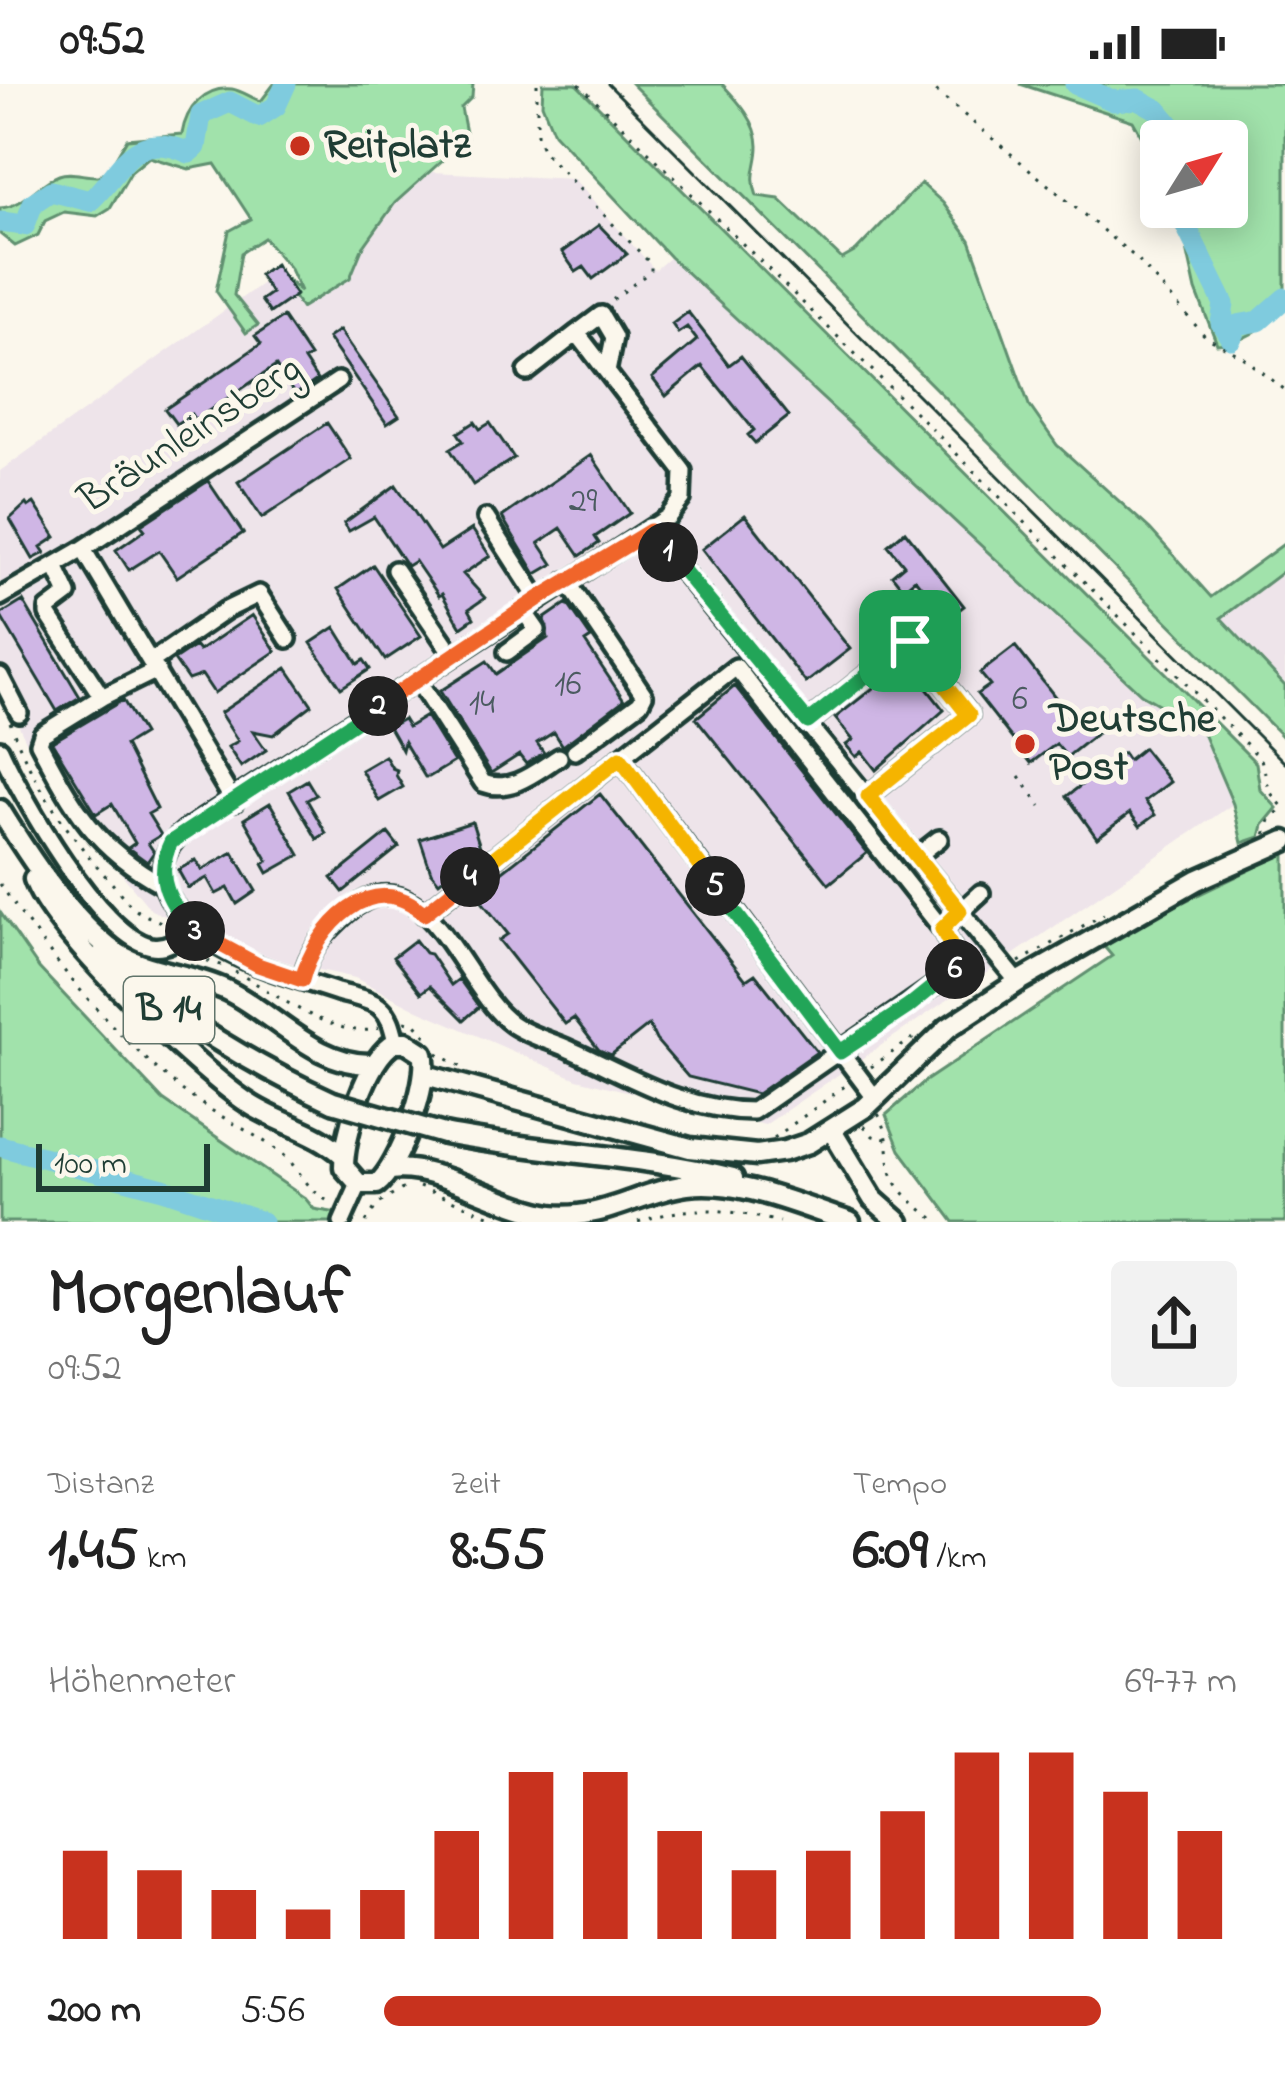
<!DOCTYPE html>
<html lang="de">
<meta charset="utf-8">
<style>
body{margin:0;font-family:"Indie Flower",sans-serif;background:#f2f2f2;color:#222;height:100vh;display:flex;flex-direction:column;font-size:45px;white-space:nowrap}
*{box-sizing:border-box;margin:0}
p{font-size:39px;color:#767676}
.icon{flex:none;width:66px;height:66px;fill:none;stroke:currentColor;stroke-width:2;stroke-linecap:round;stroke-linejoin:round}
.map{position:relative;height:1138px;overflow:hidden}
.drawer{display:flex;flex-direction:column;background:#fff;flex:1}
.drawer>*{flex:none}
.needle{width:78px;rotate:53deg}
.controls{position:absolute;left:1140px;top:36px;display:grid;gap:24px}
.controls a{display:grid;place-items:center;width:108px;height:108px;border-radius:12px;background:#fff;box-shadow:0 6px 30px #0003;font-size:60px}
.scale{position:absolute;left:36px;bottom:30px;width:174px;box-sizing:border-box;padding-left:12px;border:6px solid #1f3d34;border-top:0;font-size:33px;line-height:42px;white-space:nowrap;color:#1f3d34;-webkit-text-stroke:9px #fbf7ec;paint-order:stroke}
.pin{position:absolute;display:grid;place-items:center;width:102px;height:102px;color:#fff;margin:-51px;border-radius:24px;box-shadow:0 6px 18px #0006}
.km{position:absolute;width:60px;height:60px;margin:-30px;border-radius:50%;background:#222;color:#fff;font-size:33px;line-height:60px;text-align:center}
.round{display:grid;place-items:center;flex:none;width:126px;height:126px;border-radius:12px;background:#f2f2f2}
.summary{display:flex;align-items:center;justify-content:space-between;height:204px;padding:0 48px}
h1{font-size:66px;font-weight:800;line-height:90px}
.metrics{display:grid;grid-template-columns:repeat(3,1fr);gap:18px;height:204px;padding:12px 48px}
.metrics div{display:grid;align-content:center}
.metrics b{font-size:60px;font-weight:800}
.metrics small{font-size:33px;font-weight:400}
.metrics p{font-size:33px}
.chart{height:336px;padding:24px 48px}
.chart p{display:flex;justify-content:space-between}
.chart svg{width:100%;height:216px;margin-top:12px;stroke:#c8321e;stroke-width:6}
ul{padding:0 48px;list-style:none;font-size:39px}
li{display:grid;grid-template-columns:192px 144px 1fr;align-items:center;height:90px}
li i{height:30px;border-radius:15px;background:#c8321e}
.status{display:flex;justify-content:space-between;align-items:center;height:84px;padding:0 60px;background:#fff;direction:ltr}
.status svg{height:33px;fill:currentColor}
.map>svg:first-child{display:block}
.built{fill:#eee4ea}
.green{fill:#a1e2ab;stroke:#609070;stroke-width:3}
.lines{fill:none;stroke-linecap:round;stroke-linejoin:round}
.river{stroke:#7fcbde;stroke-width:21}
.building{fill:#cfb6e5;stroke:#1f3d34;stroke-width:3}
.minor-casing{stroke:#1f3d34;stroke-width:24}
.major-casing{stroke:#1f3d34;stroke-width:27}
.path{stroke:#1f3d34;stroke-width:3;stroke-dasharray:3 9;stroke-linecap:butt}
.minor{stroke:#fbf7ec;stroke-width:15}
.major{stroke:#fbf7ec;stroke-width:18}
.rail{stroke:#1f3d34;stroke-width:3}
.major-bridge-casing{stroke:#1f3d34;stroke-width:27;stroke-linecap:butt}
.major-bridge{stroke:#fbf7ec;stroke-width:18}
.split-1-casing{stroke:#fff;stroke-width:24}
.split-2-casing{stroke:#fff;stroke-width:24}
.split-3-casing{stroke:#fff;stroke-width:24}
.split-4-casing{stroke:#fff;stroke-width:24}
.split-5-casing{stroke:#fff;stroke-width:24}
.split-6-casing{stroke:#fff;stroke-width:24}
.split-7-casing{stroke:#fff;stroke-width:24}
.split-8-casing{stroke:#fff;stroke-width:24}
.split-1{stroke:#22a559;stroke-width:15}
.split-2{stroke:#f0652b;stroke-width:15}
.split-3{stroke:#22a559;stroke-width:15}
.split-4{stroke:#f0652b;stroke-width:15}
.split-5{stroke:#f5b400;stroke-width:15}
.split-6{stroke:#22a559;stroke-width:15}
.split-7{stroke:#f5b400;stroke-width:15}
.split-8{stroke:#f5b400;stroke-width:15}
.poi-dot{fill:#c8321e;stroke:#fbf7ec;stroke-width:4.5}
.labels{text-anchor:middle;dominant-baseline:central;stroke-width:10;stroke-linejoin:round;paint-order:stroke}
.number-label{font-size:36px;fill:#4b5b60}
.shield{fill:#fbf7ec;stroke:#61756b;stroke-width:3}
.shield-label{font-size:39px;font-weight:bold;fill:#1f3d34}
.poi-label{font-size:42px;font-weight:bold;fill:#1f3d34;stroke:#fbf7ec;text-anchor:start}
.street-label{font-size:42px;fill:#1f3d34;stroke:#fbf7ec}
</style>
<div class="status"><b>09:52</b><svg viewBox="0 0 49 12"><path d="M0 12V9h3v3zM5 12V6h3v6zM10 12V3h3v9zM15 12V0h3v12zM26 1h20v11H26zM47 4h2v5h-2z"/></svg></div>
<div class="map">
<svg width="1285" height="1138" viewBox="0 0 1285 1138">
<rect width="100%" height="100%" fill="#fbf7ec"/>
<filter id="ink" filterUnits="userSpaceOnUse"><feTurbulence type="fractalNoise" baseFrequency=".00833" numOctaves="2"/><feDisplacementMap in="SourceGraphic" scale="24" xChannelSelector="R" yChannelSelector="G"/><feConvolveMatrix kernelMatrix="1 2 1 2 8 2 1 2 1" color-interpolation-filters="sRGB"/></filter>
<g filter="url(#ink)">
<!-- built -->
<path class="built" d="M432,88L574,95L655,186L670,173L1141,609L1201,645L1233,720L765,1041L577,995L418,926L355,894L258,872L151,826L45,696L0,603V387L278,188L301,224L350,194L362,165L395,119Z
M1285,486V602L1221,534Z"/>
<!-- green -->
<path class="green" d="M274,0H473L472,13L461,24L467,54L395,119L362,165L350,194L301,224L278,188L300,207L289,183L264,154L241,169L234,211L258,241L246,249L216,207L229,147L251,135L215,80L189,85L149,73L131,88L110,124L97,132L64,128L45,137L38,151L15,162L0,150V124C26,122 36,100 59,91C71,86 85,93 98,92L109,85L127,55L182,50C186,25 204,2 232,5C240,6 252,14 261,17Z
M543,0H576L1256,679L1260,705L1277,724L1263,741L1260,753L1242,759L1233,720L1201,645L1141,610L670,173L554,49L542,20Z
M632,0H722C737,16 758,38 758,62C758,81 749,91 757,112L779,115L842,175L856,167L921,99L943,119L970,156L1029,321L1057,361L1150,445L1211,513L1285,459V486L1221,534L1285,602V655Z
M1020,0H1285V223C1263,242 1247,259 1217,260L1196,206L1178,123H1227V57H1161V87L1133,37Z
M1285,769V1138H954L900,1066L886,1031L924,998L1112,872L1100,858Z
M0,828L39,884L163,1016L305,1114L314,1125L337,1129L333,1138H0V1066L167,1109L171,1101L0,1054Z"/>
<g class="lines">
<!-- river -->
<path class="river" d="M1075,0L1114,17L1138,15L1158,26L1184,57
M1186,123L1184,138L1224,220L1221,239L1231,255L1237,241L1259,237L1285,214
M0,138L25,141L33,119L51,107L90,117C122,88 132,42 189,69L196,63L201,31L230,18L259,33L276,22L286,0
M0,1062L163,1105L262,1138"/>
</g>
<!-- building -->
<path class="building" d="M599,141L627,170L593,195L584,183L576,188L562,168Z
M275,180L296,211L270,229L261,216L271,209L259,191Z
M688,228L729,281L741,272L789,332L755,359L748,351L754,346L702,282L666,312L652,294L697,256L687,243L678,249L672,240Z
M283,233L310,273L304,276L317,296L295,311L276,282L195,336L191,330L176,340L165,325L261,260L255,252Z
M339,246L399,332L387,340L328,254Z
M475,338L480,345L490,339L514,374L473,401L450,365L463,357L458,349Z
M327,339L351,375L262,434L238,398Z
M591,371L630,429L595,453L599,459L580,472L561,444L539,459L553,480L536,490L502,433Z
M208,397L243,449L177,493L159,467L129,486L116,466L145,446L141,441Z
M396,401L440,466L472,445L490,472L463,490L485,514L469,525L474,534L461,543L442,510L439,512L415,477L407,482L374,433L349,447L344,439Z
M34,419L56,453L41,463L45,469L33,475L10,435L26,420L28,423Z
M745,431L850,565L806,599L702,465Z
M905,447L964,522L947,535L915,495L903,505L892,491L904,481L888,461Z
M373,481L421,552L385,576L338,505Z
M23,517L80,613L57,627L0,531Z
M567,519L591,554L585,558L624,616L563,662L554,648L537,659L544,669L535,674L526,680L519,671L491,689L440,607L487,577L496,590L548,554L544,535Z
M252,531L276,567L214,609L202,591L188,596L174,576L195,562L199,567Z
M335,543L358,580L364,576L370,585L341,604L311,559Z
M1015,562L1078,642L1086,636L1097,649L1067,673L1056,660L1031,679L977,610L990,601L980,589Z
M906,578L944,626L876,686L862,668L856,673L846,661L853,656L835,634Z
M287,584L312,621L273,651L253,647L266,666L241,683L228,663L238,657L220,629Z
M735,602L867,769L829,800L696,634Z
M123,616L143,650L125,661L157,725L148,730L161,751L148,759L154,768L147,778L128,764L135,759L112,720L96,730L52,658Z
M426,632L454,678L429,693H425L404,658L402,666L389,643L403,635L408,643Z
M1143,664L1170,698L1145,717L1155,731L1140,742L1130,729L1097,754L1067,712L1123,669L1128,676Z
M385,672L392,684L397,686L396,691L403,703L379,717L361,686Z
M307,696L316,711L307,716L326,749L317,755L289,707Z
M600,710L746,896L755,890L817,968L757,1010L688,993L656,956L649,941L611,971L599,966L574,934L565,940L499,856L508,850L475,809Z
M270,719L300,771L268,789L263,780L268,777L244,735Z
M472,738L482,769L447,783L449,790L439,798L431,788L420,755Z
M388,749L399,763L343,808L332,794Z
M233,768L256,807L237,820L228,804L216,810L207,794L188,804L178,786L196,776L202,786Z
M415,856L425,869L430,870L451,901L459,895L479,923L464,936L430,902L421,909L393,873Z"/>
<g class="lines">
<defs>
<path id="minor" d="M601,231L614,253L607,288L577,249Z
M527,288L577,249
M486,434L538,515
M650,447L1018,898
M83,465L234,718
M55,482L68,510L48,525V530L102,613L157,586
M395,486L453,571
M567,497L644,611L640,619L575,667
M0,513L83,465L338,297
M507,568L537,546L523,526
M152,577L226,526L259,510L288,555
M0,592L19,629
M417,596L483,699C511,710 537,687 559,673
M102,613L42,650L39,659C74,725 95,764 163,801
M808,638L910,557L969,631L868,712
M0,665C21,712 100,852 151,862C167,865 180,854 193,845
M620,674L736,583L942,845
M916,773L939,755
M424,830L620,674L875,1014
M302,896C310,864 323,851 347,829C425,761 461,905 512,940C529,952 552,957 571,966C632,993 684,1027 753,1027L951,890L958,876L942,845L981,809
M396,958C393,946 391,933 381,924C371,915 351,912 337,908C278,888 202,873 169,813C156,789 163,765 184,747L668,433L682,415L683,387L607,288
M342,1138L359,1100"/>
<path id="major" d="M0,726C29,773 65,828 108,863C141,889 190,888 228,907C275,930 316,982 373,980
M34,795C52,848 198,986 248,1019C279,1040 316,1046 344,1072
M102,870C172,933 248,979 333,1018
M396,958H406L423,969C431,996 399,1083 377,1100H359L344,1083C344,1051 366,973 396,958Z
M426,991L690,1064L757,1071L785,1067L809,1059L866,1023L948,944L1018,898L1197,796L1285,757
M832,1047L873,1115L899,1138
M444,1050C540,1069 638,1070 733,1094
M391,1086C434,1079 504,1124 552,1131C600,1137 641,1107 687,1101C740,1094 800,1122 850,1138"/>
</defs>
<!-- minor casing -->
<use href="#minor" class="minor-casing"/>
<!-- major casing -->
<use href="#major" class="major-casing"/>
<!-- path -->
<path class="path" d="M537,0V52L543,67L651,180V187L607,220
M579,0L923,336L1261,675L1270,708L1283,723L1270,736L1265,751
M927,0L1136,174L1206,253L1243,273L1285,306
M10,638C32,699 68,750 111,798C119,807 127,819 136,826C147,834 158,834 169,844
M1019,692L1041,722
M0,800C50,874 112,950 182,1006C211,1029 245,1044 276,1065C301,1082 303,1106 334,1120
M187,864L205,876L227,883
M1019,878L1104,830
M235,888C272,906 335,958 379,944
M405,937L416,940L429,956
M437,969L465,985
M871,983L918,951
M878,1030C891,1050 886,1066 891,1087C897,1109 922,1125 938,1138
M864,1042L873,1052L886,1055
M774,1054L849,999
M419,1103L506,1138
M366,1138L377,1121L407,1102
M638,1138C696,1119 722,1125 780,1138"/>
<!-- minor -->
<use href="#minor" class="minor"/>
<!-- major -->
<use href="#major" class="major"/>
<!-- rail -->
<path class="rail" d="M608,0L1285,679"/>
<defs>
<path id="major-bridge" d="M333,1018L444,1050"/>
</defs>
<!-- major-bridge casing -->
<use href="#major-bridge" class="major-bridge-casing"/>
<!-- major-bridge -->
<use href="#major-bridge" class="major-bridge"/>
</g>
</g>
<g class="lines" filter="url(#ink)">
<defs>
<path id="split-1" d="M668,468L808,638L910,557"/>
<path id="split-2" d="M378,622L538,515L650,447L668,468"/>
<path id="split-3" d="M195,847C170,821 153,794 171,758L378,622"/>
<path id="split-4" d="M195,847L258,881L302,896C315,844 373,781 424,830L470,793"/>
<path id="split-5" d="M470,793L620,674L715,802"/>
<path id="split-6" d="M715,802L840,968L908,923L955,885"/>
<path id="split-7" d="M955,885L958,876L942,845L960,827L868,712L969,631L967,629"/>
<path id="split-8" d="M910,557L967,629"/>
</defs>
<!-- split-1 casing -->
<use href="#split-1" class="split-1-casing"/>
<!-- split-2 casing -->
<use href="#split-2" class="split-2-casing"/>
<!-- split-3 casing -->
<use href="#split-3" class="split-3-casing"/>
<!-- split-4 casing -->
<use href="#split-4" class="split-4-casing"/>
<!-- split-5 casing -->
<use href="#split-5" class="split-5-casing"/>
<!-- split-6 casing -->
<use href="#split-6" class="split-6-casing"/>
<!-- split-7 casing -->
<use href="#split-7" class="split-7-casing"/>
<!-- split-8 casing -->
<use href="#split-8" class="split-8-casing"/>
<!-- split-1 -->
<use href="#split-1" class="split-1"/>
<!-- split-2 -->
<use href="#split-2" class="split-2"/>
<!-- split-3 -->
<use href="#split-3" class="split-3"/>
<!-- split-4 -->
<use href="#split-4" class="split-4"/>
<!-- split-5 -->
<use href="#split-5" class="split-5"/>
<!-- split-6 -->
<use href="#split-6" class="split-6"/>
<!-- split-7 -->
<use href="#split-7" class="split-7"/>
<!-- split-8 -->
<use href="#split-8" class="split-8"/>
</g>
<!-- markers -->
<g class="poi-dot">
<circle cx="300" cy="62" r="12"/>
<circle cx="1025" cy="660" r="12"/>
</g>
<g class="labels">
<!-- number labels -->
<g class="number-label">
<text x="583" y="418">29</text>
<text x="568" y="601">16</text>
<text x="1020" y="616">6</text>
<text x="482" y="620">14</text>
</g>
<!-- shield labels -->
<rect class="shield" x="124" y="893" width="90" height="66" rx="9"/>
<g class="shield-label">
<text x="169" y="926">B 14</text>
</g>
<!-- poi labels -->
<g class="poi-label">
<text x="324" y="62">Reitplatz</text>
<text x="1049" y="636">Deutsche<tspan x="1049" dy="48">Post</tspan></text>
</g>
<!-- street labels -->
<g class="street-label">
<text transform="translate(191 351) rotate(-33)">Bräunleinsberg</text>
</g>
</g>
</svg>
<div class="controls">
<a><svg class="needle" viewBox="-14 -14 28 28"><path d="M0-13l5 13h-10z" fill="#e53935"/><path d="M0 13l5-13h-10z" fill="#767676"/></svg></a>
</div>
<div class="scale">100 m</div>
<div class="pin" style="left:910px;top:557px;background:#1e9e55"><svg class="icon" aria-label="arrive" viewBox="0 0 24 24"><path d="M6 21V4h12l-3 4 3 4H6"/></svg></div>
<b class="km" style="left:668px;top:468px">1</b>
<b class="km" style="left:378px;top:622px">2</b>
<b class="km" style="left:195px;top:847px">3</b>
<b class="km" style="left:470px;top:793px">4</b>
<b class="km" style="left:715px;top:802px">5</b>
<b class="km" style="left:955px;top:885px">6</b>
</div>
<section class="drawer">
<div class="summary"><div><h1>Morgenlauf</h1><p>09:52</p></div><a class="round"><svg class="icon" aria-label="share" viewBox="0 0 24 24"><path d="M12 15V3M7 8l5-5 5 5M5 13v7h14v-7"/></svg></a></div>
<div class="metrics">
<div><p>Distanz</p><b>1.45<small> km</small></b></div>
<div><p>Zeit</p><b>8:55</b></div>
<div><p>Tempo</p><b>6:09<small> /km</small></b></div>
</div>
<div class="chart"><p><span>Höhenmeter</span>69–77 m</p>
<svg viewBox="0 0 160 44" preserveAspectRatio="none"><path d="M5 44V26M15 44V30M25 44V34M35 44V38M45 44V34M55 44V22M65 44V10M75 44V10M85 44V22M95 44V30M105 44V26M115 44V18M125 44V6M135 44V6M145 44V14M155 44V22"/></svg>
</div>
<ul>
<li><b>200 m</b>5:56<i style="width:84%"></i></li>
</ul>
</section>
